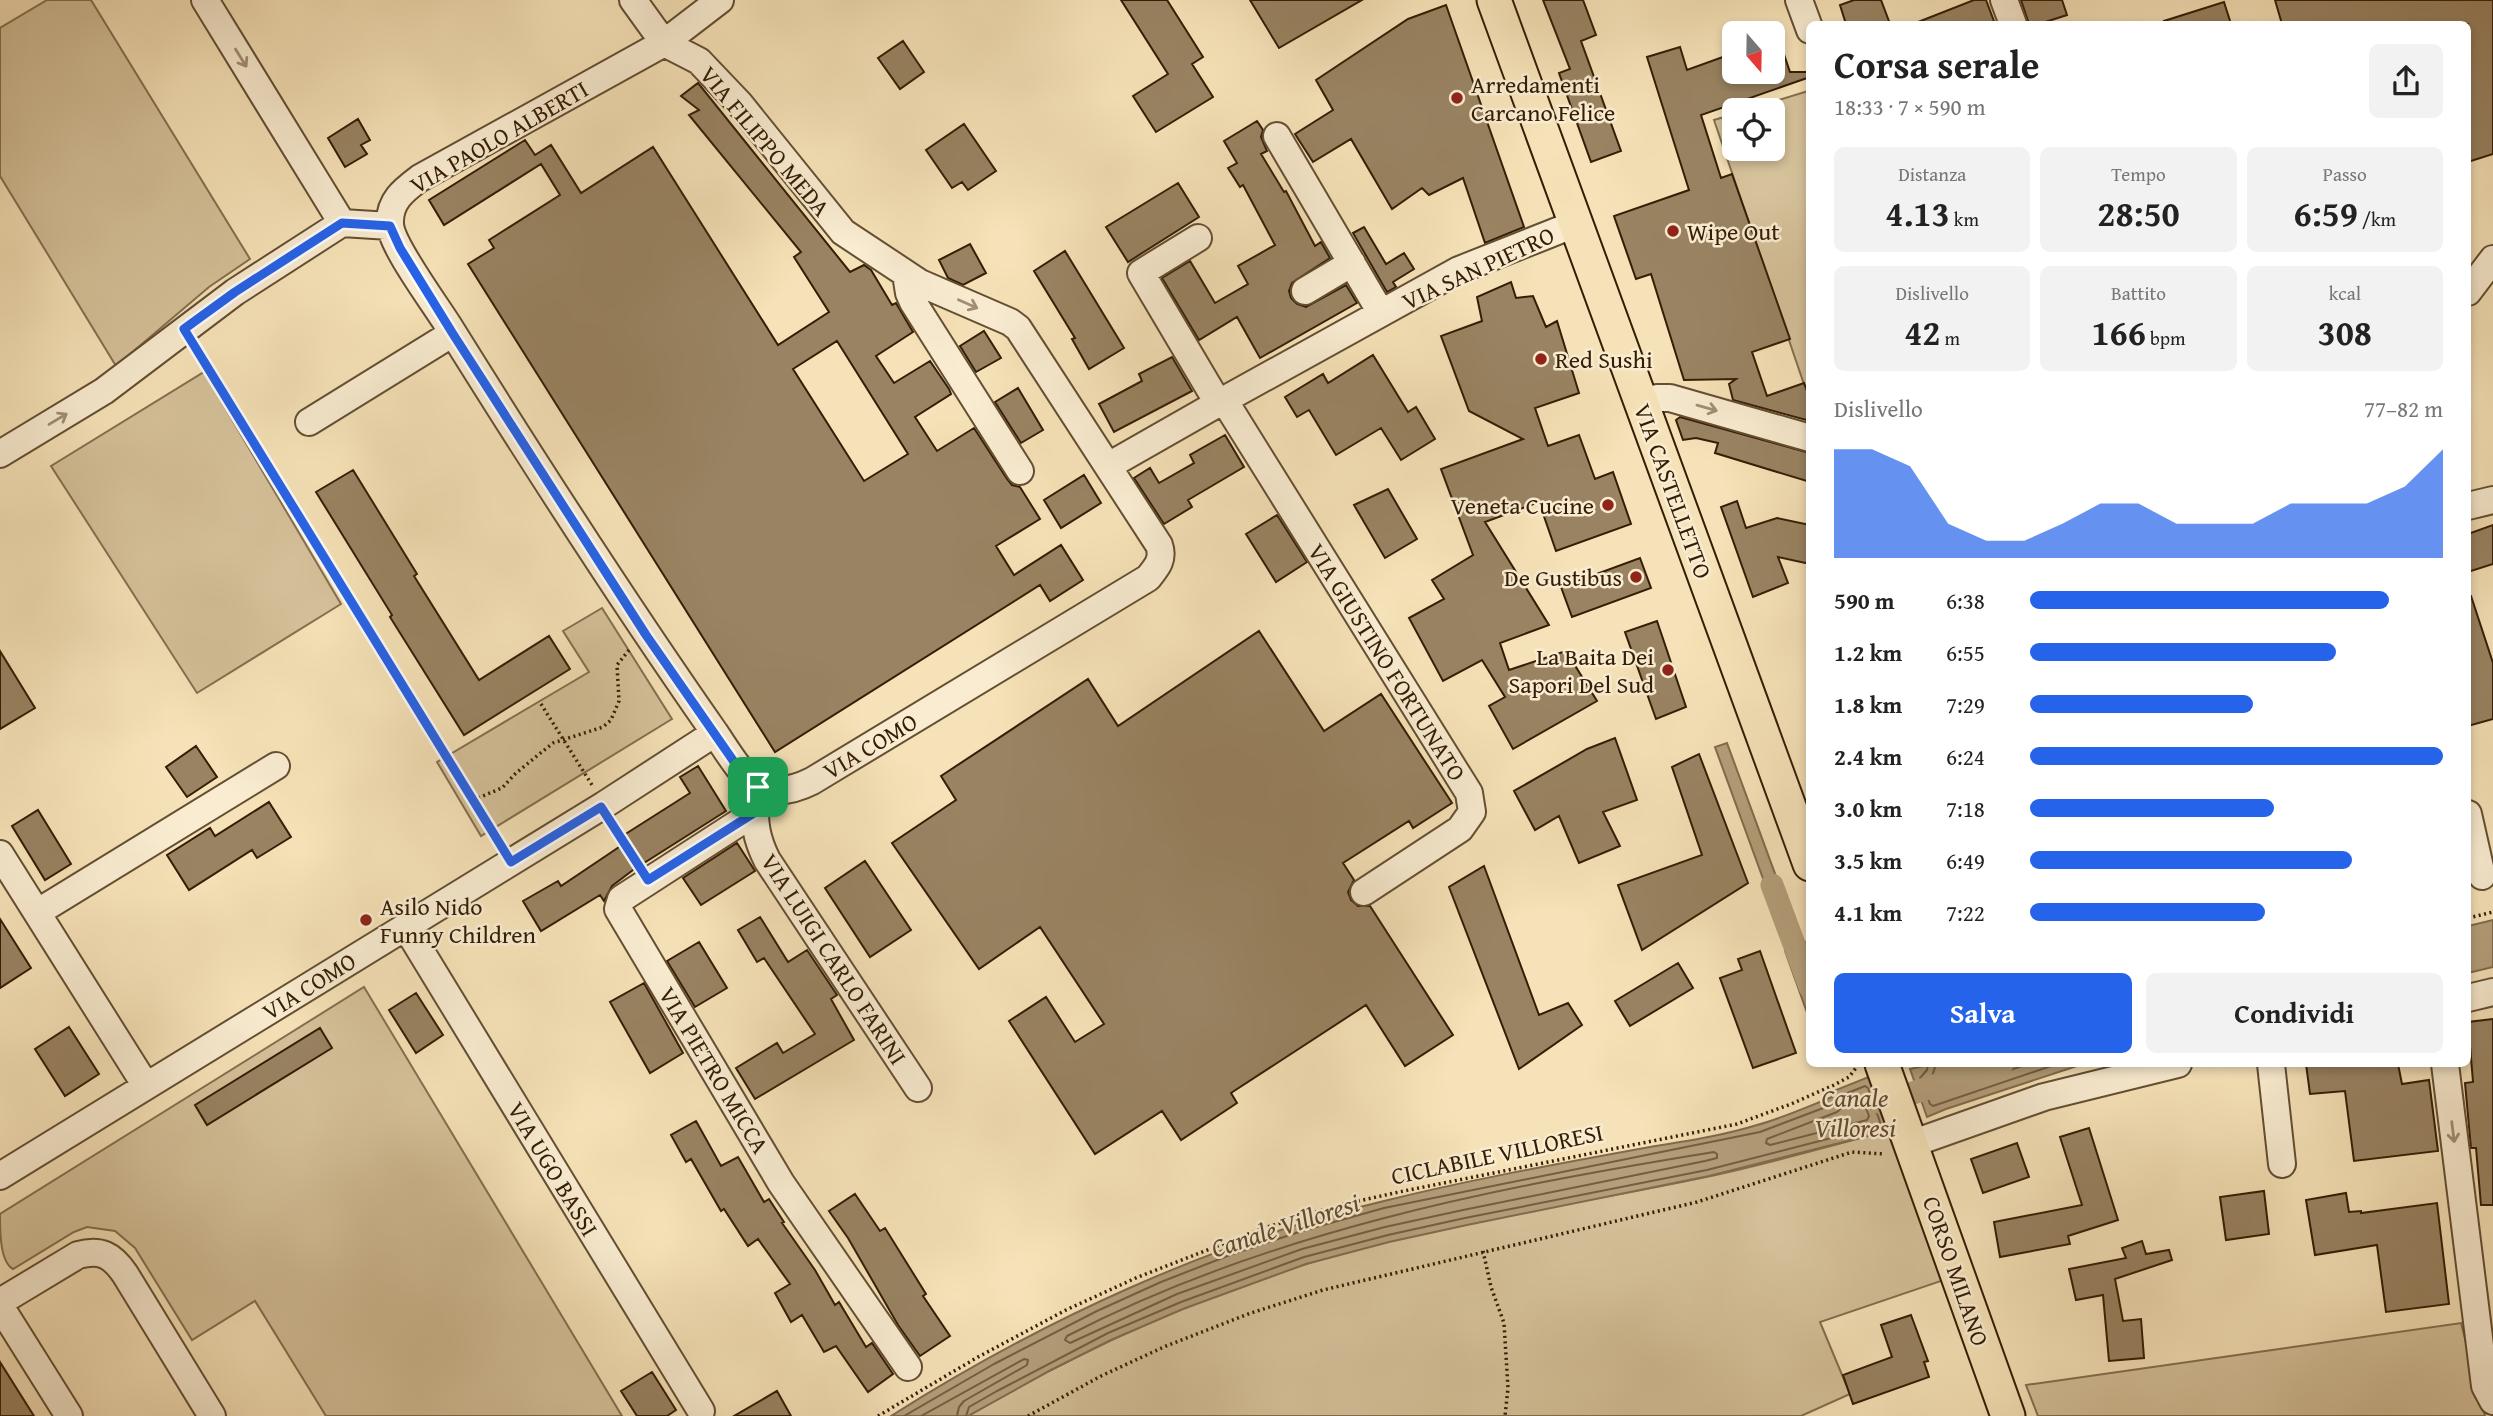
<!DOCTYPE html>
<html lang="it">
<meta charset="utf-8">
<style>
body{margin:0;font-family:"Gentium Book Plus",serif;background:#f2f2f2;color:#222;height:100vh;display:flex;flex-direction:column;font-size:26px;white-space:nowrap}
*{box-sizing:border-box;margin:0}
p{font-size:23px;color:#767676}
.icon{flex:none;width:38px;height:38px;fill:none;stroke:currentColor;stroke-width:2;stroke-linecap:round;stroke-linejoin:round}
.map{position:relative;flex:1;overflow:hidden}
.details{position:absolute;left:1806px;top:21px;width:665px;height:1046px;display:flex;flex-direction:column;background:#fff;border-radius:10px;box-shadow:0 4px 10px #0003}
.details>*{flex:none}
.needle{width:46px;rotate:160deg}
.tools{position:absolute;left:1722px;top:21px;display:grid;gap:14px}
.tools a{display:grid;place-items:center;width:63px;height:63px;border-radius:10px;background:#fff;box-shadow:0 4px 10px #0003;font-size:35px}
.pin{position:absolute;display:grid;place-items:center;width:60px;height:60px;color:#fff;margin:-30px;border-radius:14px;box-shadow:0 4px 10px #0006}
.round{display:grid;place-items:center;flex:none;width:74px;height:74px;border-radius:10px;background:#f2f2f2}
.summary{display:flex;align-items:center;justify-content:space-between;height:119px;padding:0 28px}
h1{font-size:38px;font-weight:700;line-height:52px}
.figures{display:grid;grid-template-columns:repeat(3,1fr);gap:10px;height:119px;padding:7px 28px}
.figures div{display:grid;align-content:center;border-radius:10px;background:#f2f2f2;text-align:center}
.figures b{font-size:35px;font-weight:700}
.figures small{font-size:19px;font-weight:400}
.figures p{font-size:19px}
.chart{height:196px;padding:14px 28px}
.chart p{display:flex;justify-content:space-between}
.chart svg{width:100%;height:126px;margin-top:7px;fill:#2563eb;opacity:.7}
.action{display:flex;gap:14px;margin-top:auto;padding:14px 28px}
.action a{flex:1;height:80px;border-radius:10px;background:#2563eb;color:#fff;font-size:28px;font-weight:700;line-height:80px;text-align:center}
.action a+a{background:#f2f2f2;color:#222}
ul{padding:0 28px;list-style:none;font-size:23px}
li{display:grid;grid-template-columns:112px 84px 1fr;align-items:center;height:52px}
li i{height:18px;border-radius:9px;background:#2563eb}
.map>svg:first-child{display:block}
.green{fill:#d5c19a;stroke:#846f50;stroke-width:2}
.water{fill:#b49f7b;stroke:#816b4c;stroke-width:2}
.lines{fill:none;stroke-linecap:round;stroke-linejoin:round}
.shore{stroke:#745e40;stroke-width:2}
.canal{stroke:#b49f7b;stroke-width:23}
.building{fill:#998362;stroke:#341d05;stroke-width:2;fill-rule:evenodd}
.minor-casing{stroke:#644e32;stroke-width:30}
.major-casing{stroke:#341d05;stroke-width:37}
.path{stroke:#341d05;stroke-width:3.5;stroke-dasharray:2 3.5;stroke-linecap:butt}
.minor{stroke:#f9ecd1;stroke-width:26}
.major{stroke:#f6e2b8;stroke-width:33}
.oneway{stroke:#a08f75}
.route-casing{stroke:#fff;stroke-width:14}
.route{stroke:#2563eb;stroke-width:9}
.poi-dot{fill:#8f2418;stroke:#f9ecd1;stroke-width:2.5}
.labels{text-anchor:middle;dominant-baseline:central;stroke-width:5;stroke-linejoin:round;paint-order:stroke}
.poi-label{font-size:24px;fill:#341d05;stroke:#f9ecd1;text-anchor:start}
.street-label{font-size:24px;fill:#341d05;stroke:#f9ecd1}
.water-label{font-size:26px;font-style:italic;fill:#614a2e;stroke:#f9ecd1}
</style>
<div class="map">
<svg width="2493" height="1416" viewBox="0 0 2493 1416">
<rect width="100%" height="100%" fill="#f6e2b8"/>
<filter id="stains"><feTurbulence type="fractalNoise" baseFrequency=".00286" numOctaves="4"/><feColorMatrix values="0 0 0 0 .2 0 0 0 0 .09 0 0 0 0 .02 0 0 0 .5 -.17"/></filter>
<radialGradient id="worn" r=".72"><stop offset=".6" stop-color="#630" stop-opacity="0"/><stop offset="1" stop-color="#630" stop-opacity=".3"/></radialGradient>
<!-- green -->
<path class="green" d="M47,0H91L250,259L209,287L116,366L0,176V28Z
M1808,91L1809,94V399L1714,120L1734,114V149H1773V110H1746Z
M204,372L341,604L197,693L51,466Z
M602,608L672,719L481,836L437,762L589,672L563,631Z
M364,987L622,1416H326L255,1301L192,1340L135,1248L115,1231L87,1227L74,1232L13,1269C0,1262 0,1232 0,1214Z
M1891,1130L1944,1280L1820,1322L1850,1394L1801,1416H968C1075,1353 1188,1301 1306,1264C1436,1224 1573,1205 1706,1177C1768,1164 1829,1146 1891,1130Z
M2461,1323L2485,1416H2038L2026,1385Z"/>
<!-- water -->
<path class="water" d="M1727,743L1788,909L1785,913L1780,915L1772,894L1769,895L1715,747Z
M2493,920V967L2468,973V926Z
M1790,927L1795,929L1799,940L1809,943V1018L1785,951L1790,944L1784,929Z
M1933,1064H2083L1946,1109L1927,1117L1910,1069Z
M1871,1076L1891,1130L1709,1176L1467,1225L1389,1242L1306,1264L1183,1309L1111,1340L1051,1370L968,1416H891C1041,1321 1211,1242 1384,1201C1464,1181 1546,1166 1628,1151C1671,1143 1715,1138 1757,1125C1783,1118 1807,1107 1832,1097L1831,1092Z"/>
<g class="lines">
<!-- shore -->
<path class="shore" d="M1928,1064L1927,1070L1920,1078L1930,1104L1933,1106L2057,1064
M1936,1064L1931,1080L1935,1093L1938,1094L2028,1064
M1859,1098L1863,1100L1869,1116L1867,1120L1770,1145L1766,1143L1767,1139L1837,1112L1847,1103Z
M1714,1152L1717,1154V1158L1705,1161L1463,1210L1385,1227L1302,1249L1177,1294L1070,1343L1065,1340L1067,1336C1268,1232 1492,1188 1714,1152Z
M904,1416L994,1364L1097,1311L1161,1282L1230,1255L1302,1231L1384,1208L1760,1132L1834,1104L1840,1096L1865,1086L1868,1088L1880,1122L1878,1126L1707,1170L1465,1218L1388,1235L1304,1257L1181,1302L1108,1333L997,1391L969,1407L966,1416
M921,1416L1024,1359L1028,1360L1027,1365L964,1401L959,1407L957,1416"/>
<!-- canal -->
<path class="canal" d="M1772,885L1810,987
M1882,1103L2002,1064"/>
</g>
<!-- building -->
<path class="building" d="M1121,0H1167L1203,57L1192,64L1213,97L1156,132L1133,96L1168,74Z
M1250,0H1362L1279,48Z
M1543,0H1583L1596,35L1581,41L1621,151L1591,162L1559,73L1570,69Z
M1854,0H1881L1890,24H1846L1840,5Z
M1974,0H1986L1995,24H1913Z
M2021,0H2062L2067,15L2039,24H2029Z
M2275,0H2493V154L2468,162V24H2282Z
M2224,2L2231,24H2165L2164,21Z
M1446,5L1524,227L1485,243L1463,178L1429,195L1422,188L1392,209L1351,139L1313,162L1295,134L1333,110L1316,80L1408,19Z
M1775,28L1790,72H1810V77L1701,115L1721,178L1732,174L1790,339L1752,352L1767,396L1804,383L1810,399V421L1733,400L1729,384L1736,379L1684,380L1651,274L1636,279L1614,216L1689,190L1647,57L1680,47L1687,70L1734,53V72H1773V29Z
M903,41L924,72L900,89L878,58Z
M698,83L850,272L864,265L871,270L892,305L896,303L913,332L876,356L894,383L930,361L949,389L951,394L915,417L937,451L974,428L1007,479L1012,485L1020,487L1040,519L996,546L1014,575L1061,545L1083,580L1050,601L1040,585L775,752L468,264L494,248L489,240L560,195L541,164L444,225L429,200L525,140L535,155L551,145L581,193L653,147L778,345L829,312L794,257L801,252L689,115L699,110L681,96ZM837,341L908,454L864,481L793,369Z
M358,119L370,140L361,145L367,154L345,167L328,138Z
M1257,121L1263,130L1261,137L1267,151L1261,154L1284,192L1286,191L1315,246L1321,242L1330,258L1292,283L1289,291L1291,298L1297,304L1306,307L1346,285L1357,303L1260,358L1237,317L1199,340L1162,278L1190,261L1215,303L1248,284L1238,266L1275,245L1243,185L1240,187L1228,168L1237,163L1224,141Z
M964,124L996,171L968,190L962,182L952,188L926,150Z
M1178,183L1199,217L1128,262L1106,227Z
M1364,227L1386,264L1404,253L1414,269L1393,282L1396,287L1387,292L1353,233Z
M970,244L986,273L963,285L948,278L939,260Z
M1065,251L1124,348L1089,369L1072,339L1075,338L1034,271Z
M1511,282L1516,298L1533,296L1546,327L1557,321L1579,393L1535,408L1548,446L1579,435L1595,479L1613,472L1631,524L1556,551L1539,502L1485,522L1549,625L1500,643L1509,670L1566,651L1597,701L1513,749L1489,706L1505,697L1482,660L1443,681L1409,618L1444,599L1432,580L1473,555L1441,469L1523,439L1469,411L1441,336L1482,321L1477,297Z
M984,331L1001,358L976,372L960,346Z
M1373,355L1408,412L1416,407L1435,439L1401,460L1381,428L1336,455L1309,410L1297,417L1285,397L1323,374L1328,383Z
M1172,357L1192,391L1114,432L1099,404L1142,381L1139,374Z
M1018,388L1043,430L1021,443L995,402Z
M1680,417L1810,453V482L1715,453L1718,443L1696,438L1683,440L1676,420Z
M1225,435L1244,467L1188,500L1192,507L1164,524L1134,478L1150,468L1159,483L1194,463L1190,455Z
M353,470L417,574L414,576L479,680L549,636L570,669L464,735L390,617L392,615L316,492Z
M1084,475L1101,503L1061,528L1044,500Z
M1388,489L1417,539L1385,558L1354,505Z
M1737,501L1746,528L1777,518L1810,525V564L1778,557L1788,583L1753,597L1721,507Z
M1277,515L1307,562L1276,582L1246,534Z
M2493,525V564L2468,572V534Z
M1640,558L1651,588L1572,617L1561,587Z
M2468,596H2471L2493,663V719L2468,726Z
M1657,621L1686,707L1656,719L1625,632Z
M1259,631L1324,731L1381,694L1452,803L1413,828L1409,821L1343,863L1354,880L1348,892L1351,900L1358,906H1370L1453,1035L1405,1066L1366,1005L1231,1093L1237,1103L1181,1140L1162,1111L1095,1154L1009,1021L1046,997L1075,1042L1104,1024L1040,927L979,969L892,843L956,800L941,776L1088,679L1118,726Z
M0,651L35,708L0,729Z
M1615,738L1637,800L1603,812L1620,846L1579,863L1559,816L1535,830L1514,791L1587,749Z
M196,746L217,777L187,797L166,767Z
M1699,754L1748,883L1642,950L1618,885L1702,855L1672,767Z
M698,766L726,811L633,870L612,886L604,901L600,895L541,931L523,901L558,881L561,886L628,841L624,835L690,793L680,777Z
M269,802L291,837L257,858L252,850L189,890L167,855L210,828L215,836Z
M38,810L71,864L45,880L12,826Z
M737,843L755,871L701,905L683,878Z
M865,861L911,930L870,957L825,888Z
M1484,866L1539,1015L1568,1003L1582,1025L1519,1069L1449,887Z
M760,917L788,962L807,950L837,995L831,999L854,1040L755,1099L736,1068L777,1043L783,1053L815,1034L764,958L757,962L738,930Z
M0,919L31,968L0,988Z
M699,942L727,988L695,1007L667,961Z
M1760,951L1796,1053L1753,1068L1720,978L1742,970L1738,959Z
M1678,963L1693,988L1630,1026L1615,1001Z
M644,983L683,1053L650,1073L610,1002Z
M416,993L443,1035L416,1053L389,1010Z
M2493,1019V1205H2481L2476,1148H2471L2465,1083L2473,1082L2468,1022Z
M69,1027L99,1074L65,1096L35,1049Z
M320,1028L332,1048L207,1125L195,1105Z
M2306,1064H2398L2402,1084L2429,1080L2438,1151L2354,1161L2345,1091L2310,1094Z
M696,1121L721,1166L738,1157L764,1202L769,1199L784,1222L782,1223L815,1270L835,1305L839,1302L866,1347L872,1343L893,1374L868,1392L836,1346L824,1352L802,1315L791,1322L775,1293L790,1284L758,1239L748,1246L724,1209L721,1211L691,1159L686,1162L671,1135Z
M2089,1128L2118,1220L2068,1236L2070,1244L2000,1257L1994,1222L2082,1205L2060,1137Z
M2017,1143L2029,1177L1983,1193L1971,1159Z
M2264,1191L2269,1234L2226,1240L2220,1197Z
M2346,1193L2349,1212L2361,1211V1213L2437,1203L2449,1304L2386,1312L2377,1245L2315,1255L2306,1200Z
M855,1194L880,1231L885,1228L926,1294L923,1296L950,1336L920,1356L898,1325L848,1238L829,1211Z
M2142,1241L2146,1254L2169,1250L2172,1260L2115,1279L2123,1321L2141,1319L2144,1358L2109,1361L2103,1295L2076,1300L2069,1269L2126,1258L2122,1248Z
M1911,1315L1928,1361L1924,1362L1929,1377L1853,1404L1843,1375L1892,1357L1881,1325Z
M0,1362L34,1416H0Z
M652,1372L676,1410L667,1416H637L621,1391Z
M777,1391L791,1416H734Z"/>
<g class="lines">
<defs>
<path id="minor" d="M205,0L342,223
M1799,0L1810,30
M2004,0L2013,24
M1277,136L1381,313
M1198,238L1141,273L1218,403
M906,274L909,293L913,302L1020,471
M1305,291L1352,263
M2468,292L2493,259
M1224,400L1469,793L1472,812L1460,829L1364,892
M1641,404L1657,398H1670L1810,438
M309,422L453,333
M0,454L104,391L235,292L342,223L390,226
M1110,465L1224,400L1459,270L1575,224
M2468,506L2493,500
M715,733C622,600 534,463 448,325C435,304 391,245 390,224C389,201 404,190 420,178L664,43L720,0
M756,799C753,822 757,840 767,860L918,1088
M754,813L621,899L618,909L781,1183L908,1367
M2468,814L2482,876
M0,854L146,1086
M38,912L276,766
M406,927L701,1411
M2468,998L2493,992
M2271,1064L2282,1164
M2445,1064L2485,1386L2493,1401
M1911,1144L2044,1097L2178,1064
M0,1176L604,805L715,733C742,773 758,808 812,781L1148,578C1157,567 1164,559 1159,545L1018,328L1010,322L920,283L843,232L739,103L699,61L664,43L633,0
M0,1302L78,1255C101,1249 112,1255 125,1274L212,1416
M0,1306L69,1416"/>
<path id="major" d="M1494,0L1810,864
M1882,1064L2008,1416"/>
</defs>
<!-- minor casing -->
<use href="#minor" class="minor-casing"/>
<!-- major casing -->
<use href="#major" class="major-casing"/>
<!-- path -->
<path class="path" d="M198,351L499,842
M541,704L592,785
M473,800L502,788L516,773L553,743L603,727L611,720L619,701L617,665L629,650
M613,826L636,861
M2468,918L2493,912
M1483,1251L1491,1287L1504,1323L1508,1388L1505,1416
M878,1416L978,1357L1066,1310L1138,1277L1264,1228L1336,1206L1399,1192L1737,1124L1791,1104L1834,1085L1849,1077L1856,1068
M1028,1416L1101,1376L1166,1346L1251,1313L1323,1290L1697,1202L1852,1152L1884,1154"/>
<!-- minor -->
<use href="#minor" class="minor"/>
<!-- major -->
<use href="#major" class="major"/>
</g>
<!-- one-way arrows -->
<defs><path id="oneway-shaft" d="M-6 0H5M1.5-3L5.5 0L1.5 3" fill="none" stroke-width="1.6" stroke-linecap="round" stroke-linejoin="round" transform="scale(1.75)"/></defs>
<g class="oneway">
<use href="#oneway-shaft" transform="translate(241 58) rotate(58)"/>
<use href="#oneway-shaft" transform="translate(968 304) rotate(24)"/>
<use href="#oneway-shaft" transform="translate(1707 408) rotate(16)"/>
<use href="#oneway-shaft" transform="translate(58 419) rotate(-31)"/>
<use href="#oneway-shaft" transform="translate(2453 1132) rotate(83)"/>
</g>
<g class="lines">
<defs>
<path id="route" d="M342,223L390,226L400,248L453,334L646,635L739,769L758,787L754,813L648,880L601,807L511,862L184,329L235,292Z"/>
</defs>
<!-- route casing -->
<use href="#route" class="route-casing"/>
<!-- route -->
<use href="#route" class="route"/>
</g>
<!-- markers -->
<g class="poi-dot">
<circle cx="1457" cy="98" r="7"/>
<circle cx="1673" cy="231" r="7"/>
<circle cx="1541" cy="359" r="7"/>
<circle cx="1608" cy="505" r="7"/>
<circle cx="1636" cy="577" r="7"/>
<circle cx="1668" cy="670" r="7"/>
<circle cx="366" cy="920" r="7"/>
</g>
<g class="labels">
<!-- poi labels -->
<g class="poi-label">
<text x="1471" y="84">Arredamenti<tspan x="1471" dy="28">Carcano Felice</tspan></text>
<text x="1687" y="231">Wipe Out</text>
<text x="1555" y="359">Red Sushi</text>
<text x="1594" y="505" text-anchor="end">Veneta Cucine</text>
<text x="1622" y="577" text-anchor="end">De Gustibus</text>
<text x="1654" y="656" text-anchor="end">La Baita Dei<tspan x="1654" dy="28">Sapori Del Sud</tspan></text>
<text x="380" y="906">Asilo Nido<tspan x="380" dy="28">Funny Children</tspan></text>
</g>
<!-- street labels -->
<g class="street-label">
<text transform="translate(499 137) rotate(-30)">VIA PAOLO ALBERTI</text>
<text transform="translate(765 141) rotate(50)">VIA FILIPPO MEDA</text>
<text transform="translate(1478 268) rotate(-25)">VIA SAN PIETRO</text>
<text transform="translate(1673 491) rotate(70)">VIA CASTELLETTO</text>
<text transform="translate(1387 662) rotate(58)">VIA GIUSTINO FORTUNATO</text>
<text transform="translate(870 746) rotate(-31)">VIA COMO</text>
<text transform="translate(834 959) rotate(57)">VIA LUIGI CARLO FARINI</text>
<text transform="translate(309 986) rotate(-32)">VIA COMO</text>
<text transform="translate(714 1070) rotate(59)">VIA PIETRO MICCA</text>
<text transform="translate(1497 1154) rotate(-12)">CICLABILE VILLORESI</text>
<text transform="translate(553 1169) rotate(59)">VIA UGO BASSI</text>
<text transform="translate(1956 1271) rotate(71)">CORSO MILANO</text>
</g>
<!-- water labels -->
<g class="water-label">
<text x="1855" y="1097">Canale<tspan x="1855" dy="30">Villoresi</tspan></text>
<text transform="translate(1285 1225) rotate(-18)">Canale Villoresi</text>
</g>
</g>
<rect width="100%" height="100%" filter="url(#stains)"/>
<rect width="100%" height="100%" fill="url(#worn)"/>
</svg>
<div class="tools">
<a><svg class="needle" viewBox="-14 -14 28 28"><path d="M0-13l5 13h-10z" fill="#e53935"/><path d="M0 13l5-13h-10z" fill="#767676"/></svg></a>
<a><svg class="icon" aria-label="locate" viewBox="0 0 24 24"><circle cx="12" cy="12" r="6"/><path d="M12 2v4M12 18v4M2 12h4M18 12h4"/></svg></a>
</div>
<div class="pin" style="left:758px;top:787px;background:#1e9e55"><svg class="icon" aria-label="arrive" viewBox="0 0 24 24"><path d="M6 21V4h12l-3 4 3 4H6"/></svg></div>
<section class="details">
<div class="summary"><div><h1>Corsa serale</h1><p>18:33 · 7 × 590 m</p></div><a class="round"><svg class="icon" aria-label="share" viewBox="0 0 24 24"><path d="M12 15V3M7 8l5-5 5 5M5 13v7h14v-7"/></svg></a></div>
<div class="figures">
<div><p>Distanza</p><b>4.13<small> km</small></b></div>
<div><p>Tempo</p><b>28:50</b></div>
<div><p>Passo</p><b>6:59<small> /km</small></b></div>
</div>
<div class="figures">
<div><p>Dislivello</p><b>42<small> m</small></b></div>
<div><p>Battito</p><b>166<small> bpm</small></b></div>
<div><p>kcal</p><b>308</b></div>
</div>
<div class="chart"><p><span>Dislivello</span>77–82 m</p>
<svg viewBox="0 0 160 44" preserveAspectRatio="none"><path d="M0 44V6L10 6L20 12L30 32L40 38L50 38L60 32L70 25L80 25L90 32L100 32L110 32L120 25L130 25L140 25L150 19L160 6V44z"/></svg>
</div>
<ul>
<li><b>590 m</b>6:38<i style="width:87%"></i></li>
<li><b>1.2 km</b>6:55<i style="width:74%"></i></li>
<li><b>1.8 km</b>7:29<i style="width:54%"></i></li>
<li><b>2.4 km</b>6:24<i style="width:100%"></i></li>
<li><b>3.0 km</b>7:18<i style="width:59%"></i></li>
<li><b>3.5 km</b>6:49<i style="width:78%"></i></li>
<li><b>4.1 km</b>7:22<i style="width:57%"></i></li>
</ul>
<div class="action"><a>Salva</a><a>Condividi</a></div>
</section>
</div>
